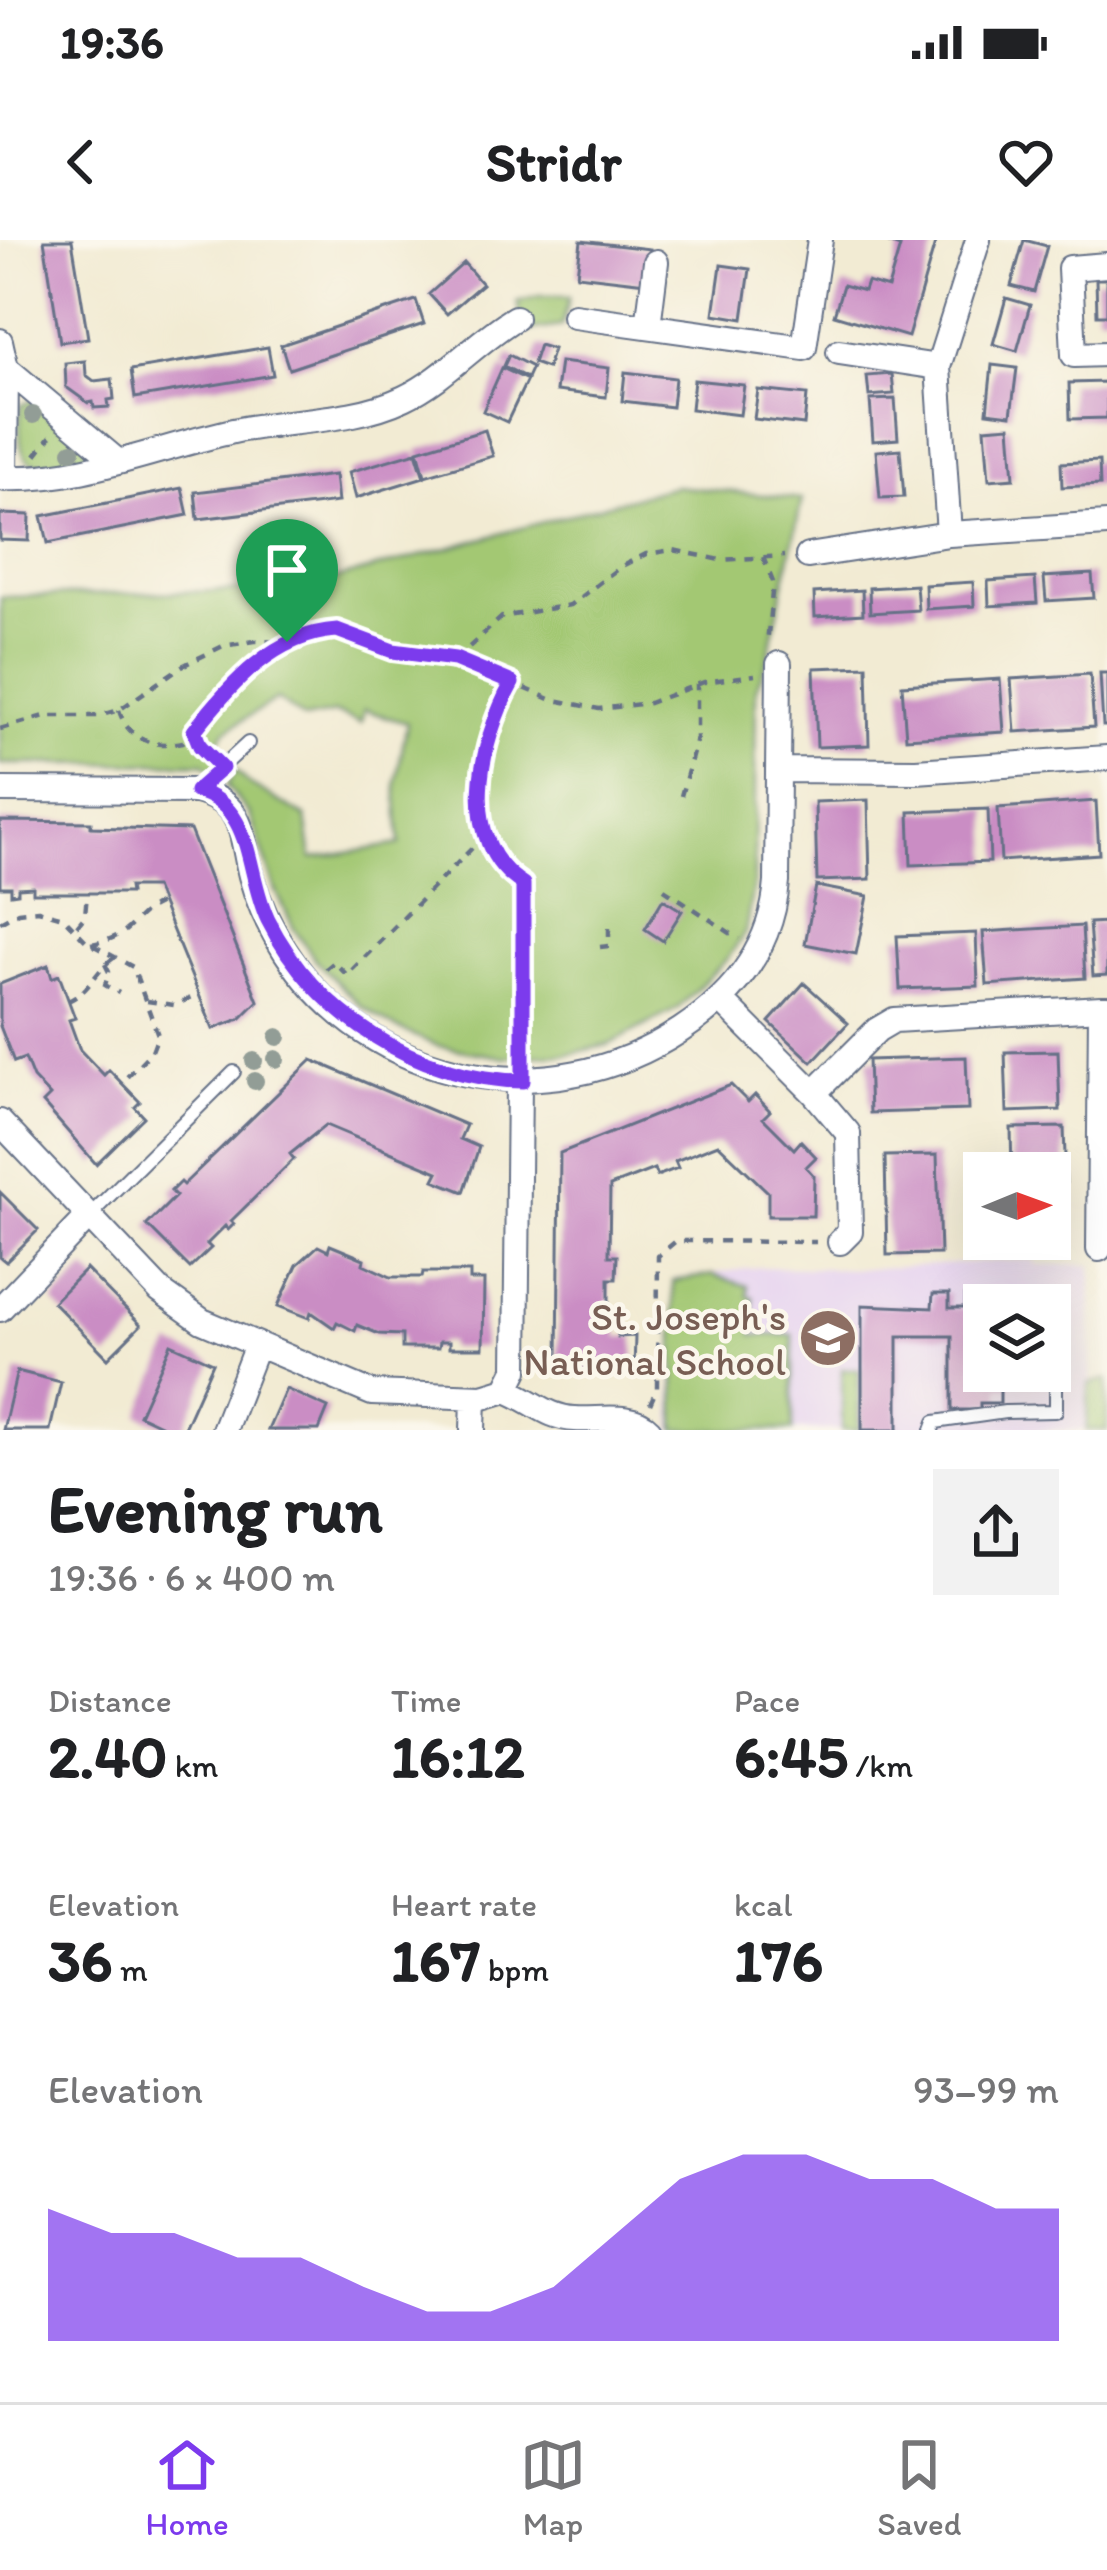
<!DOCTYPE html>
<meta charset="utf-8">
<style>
body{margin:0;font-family:Itim,sans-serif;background:#f2f2f2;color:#202124;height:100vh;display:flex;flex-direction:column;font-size:45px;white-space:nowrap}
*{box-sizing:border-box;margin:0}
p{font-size:39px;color:#757577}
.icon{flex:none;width:66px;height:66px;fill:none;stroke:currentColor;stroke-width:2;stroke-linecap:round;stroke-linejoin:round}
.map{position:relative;height:1190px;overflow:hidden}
.panel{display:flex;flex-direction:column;background:#fff;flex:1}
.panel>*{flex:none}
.needle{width:78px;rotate:89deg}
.tools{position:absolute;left:963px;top:912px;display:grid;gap:24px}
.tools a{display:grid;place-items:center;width:108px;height:108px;border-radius:0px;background:#fff;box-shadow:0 12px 48px #0002;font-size:60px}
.pin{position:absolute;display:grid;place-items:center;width:102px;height:102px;color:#fff;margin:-123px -51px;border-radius:50% 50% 50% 0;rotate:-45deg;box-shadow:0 0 12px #0007}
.pin .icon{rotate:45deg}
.round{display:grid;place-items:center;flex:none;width:126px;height:126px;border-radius:0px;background:#f2f2f2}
.overview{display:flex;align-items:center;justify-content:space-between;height:204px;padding:0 48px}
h1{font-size:66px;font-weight:800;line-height:90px}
.stats{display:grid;grid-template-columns:repeat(3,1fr);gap:18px;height:204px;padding:12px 48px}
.stats div{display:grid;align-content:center}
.stats b{font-size:60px;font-weight:800}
.stats small{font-size:33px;font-weight:400}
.stats p{font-size:33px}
.chart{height:336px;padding:24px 48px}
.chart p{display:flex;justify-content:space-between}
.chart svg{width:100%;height:216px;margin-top:12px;fill:#7c3aed;opacity:.7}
.status{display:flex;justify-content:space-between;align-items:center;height:84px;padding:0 60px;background:#fff;direction:ltr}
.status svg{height:33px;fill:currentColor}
header{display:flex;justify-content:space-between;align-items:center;height:156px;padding:0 48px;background:#fff;font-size:54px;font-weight:800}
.tab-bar{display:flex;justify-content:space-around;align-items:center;height:168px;border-top:3px solid #e0e0e0;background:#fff;font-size:33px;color:#757577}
.tab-bar a{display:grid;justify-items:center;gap:6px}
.tab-bar .current{color:#7c3aed}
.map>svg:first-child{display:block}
.built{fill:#e6d3f0;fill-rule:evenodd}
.green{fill:#a3c873;stroke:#5f7c68;stroke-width:3}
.building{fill:#ca8dc4}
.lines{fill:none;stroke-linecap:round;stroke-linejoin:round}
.lane-casing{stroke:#667187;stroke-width:16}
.street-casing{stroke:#667187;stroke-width:28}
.path{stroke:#667187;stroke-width:4.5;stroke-dasharray:9 9;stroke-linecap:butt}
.lane{stroke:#fff;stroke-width:12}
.street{stroke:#fff;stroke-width:24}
.tree{fill:#929d96}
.route-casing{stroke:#fff;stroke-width:24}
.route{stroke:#7c3aed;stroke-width:15}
.labels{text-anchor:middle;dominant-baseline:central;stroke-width:9;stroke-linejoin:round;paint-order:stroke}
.education-label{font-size:39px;fill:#785e54;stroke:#fbf7ec;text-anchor:end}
</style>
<div class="status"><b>19:36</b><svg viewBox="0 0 49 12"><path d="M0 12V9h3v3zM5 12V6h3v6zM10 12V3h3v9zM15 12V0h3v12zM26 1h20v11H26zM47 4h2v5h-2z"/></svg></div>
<header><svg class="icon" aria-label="back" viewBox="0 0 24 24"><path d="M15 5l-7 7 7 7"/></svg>Stridr<svg class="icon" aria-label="heart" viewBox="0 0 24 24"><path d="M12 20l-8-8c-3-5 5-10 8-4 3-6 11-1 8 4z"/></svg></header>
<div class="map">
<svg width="1107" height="1190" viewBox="0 0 1107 1190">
<rect width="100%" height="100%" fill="#fbf7ec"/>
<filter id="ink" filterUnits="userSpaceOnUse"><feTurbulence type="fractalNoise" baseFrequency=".00833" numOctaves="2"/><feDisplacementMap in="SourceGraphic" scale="24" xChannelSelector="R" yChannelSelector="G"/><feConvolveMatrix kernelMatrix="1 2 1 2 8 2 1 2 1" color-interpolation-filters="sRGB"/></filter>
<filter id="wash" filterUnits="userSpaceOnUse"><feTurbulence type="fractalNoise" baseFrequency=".004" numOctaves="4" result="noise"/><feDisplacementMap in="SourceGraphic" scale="48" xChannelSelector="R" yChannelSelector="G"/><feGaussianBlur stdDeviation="2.7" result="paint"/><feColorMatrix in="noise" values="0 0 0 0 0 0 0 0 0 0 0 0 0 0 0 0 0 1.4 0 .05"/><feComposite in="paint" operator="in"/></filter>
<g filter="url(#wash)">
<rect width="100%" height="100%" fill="#f2ebd3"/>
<!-- built -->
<path class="built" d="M1032,1019L1038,1025H1092L1090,1190H672L673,1039L759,1027L868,1029ZM984,1065H1050V1131H984Z"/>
<!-- green -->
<path class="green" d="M539,56H570L562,86L526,91L517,62Z
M34,160L88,206L82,220C25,230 16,229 21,165Z
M674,246L802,259L768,418L756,448L754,642L745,693L728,718L678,768L608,805L568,814L501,817L438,806L394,787L361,766L317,722L294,689L276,651L250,575L227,546L236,530L249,544L306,577L312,619L400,604L396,543L407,483L364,470L361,483L335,473L304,479L277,459L225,491L215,508L224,517L212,531L204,523L0,524L1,357L300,349Z
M712,1035L748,1046V1056L753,1057V1095H793V1190H676L673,1041Z
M842,1129H859V1190H842Z
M1107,1139V1190H1086L1089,1144Z"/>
<g id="blocks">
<!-- building -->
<path class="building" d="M44,0H72L88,98L60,102Z
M881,0H936L908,97L834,75L843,45L864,51L867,42L888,48L900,7Z
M1024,0L1047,6L1034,52L1011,46Z
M581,1L650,9L646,43L577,35Z
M464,23L482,44L447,74L429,54Z
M721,25L750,29L743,79L714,74Z
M1096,39H1107V75H1097Z
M1006,58L1030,65L1017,111L993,104Z
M416,60L424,84L289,129L281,105Z
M539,105L553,109L547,128L533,123Z
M268,107L273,135L135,158L131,130Z
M509,115L532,127L527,138L504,126Z
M85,121L86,135L94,141L112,139L114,159L108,160L109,167L94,168L93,162L88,163L66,147L65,123Z
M560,122L609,128L606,157L556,151Z
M992,125L1017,128L1011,175L987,172Z
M502,128L527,140L507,182L483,171Z
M625,132L675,138L672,167L622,161Z
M892,134L894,154L869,156L867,136Z
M694,140L744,145L740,175L691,169Z
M1107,142V178L1070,179L1069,143Z
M758,150L807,155L804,185L754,179Z
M895,159L898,199L873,201L870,160Z
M1010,186L1014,238L989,240L985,188Z
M485,190L493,216L425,236L418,210Z
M900,209L904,257L880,258L876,211Z
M416,212L424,237L356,258L349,232Z
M1099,221L1100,245L1062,247L1061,223Z
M335,235L338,262L198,279L195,252Z
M182,248L188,275L48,303L42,276Z
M0,274L30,275L29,301L0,300Z
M1092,334L1094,358L1046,361L1044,337Z
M1035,338L1037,363L989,366L988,341Z
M973,342L974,366L926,369L925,345Z
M916,345L918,370L870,373L869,348Z
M862,350L863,374L815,377L814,353Z
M867,426L869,505L817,507L814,428Z
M1100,433H1107V486H1103Z
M1090,434L1094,487L1015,492L1011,439Z
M1000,439L1004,492L906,498L902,445Z
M868,560L870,639L817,641L815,562Z
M1096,561L1099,614L1001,621L998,568Z
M988,569L990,622L911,625L909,572Z
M0,581L91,582V587L190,590L258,761L240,779L213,789L155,647H129L130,653H33V647L18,648V653L11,654V647H0Z
M816,646L868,656L856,714L805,704Z
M663,659L682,671L663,701L645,689Z
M1107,682V735L1093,736L1089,683Z
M1082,686L1085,738L987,745L983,692Z
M976,693L978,746L900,749L897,696Z
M48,725L52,738L59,735L75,778L69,780L80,810L104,835L109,830L140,862L135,867L144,877L96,924L43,863L50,856L33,838L25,818L14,822L0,786V744Z
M804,743L848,783L812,822L769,782Z
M1058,811L1060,870L1007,872L1005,812Z
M966,817L968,870L870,873L868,820Z
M312,820L466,885L460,899L479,907L464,952L434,940L438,932L326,885L290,914L294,919L231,981L234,984L228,990L225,986L207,1004L211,1008L190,1028L147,985L176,956L171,951L180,942L183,945Z
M731,845L748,862L755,855L770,871L763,878L794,909L801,901L816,917L806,927L814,936L813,976H768V952L718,904L675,921L678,928L657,936L654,929L610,946L609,1016H617L616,1039H609V1064H600V1085L617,1084L618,1097L635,1096L634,1131H585V1124H558L560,913Z
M1064,887L1066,946H1050V933H1012L1011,888Z
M937,915L940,1014L887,1015L885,916Z
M0,952L38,990L6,1022L0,1017Z
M1064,953L1066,1012L1013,1014L1012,999H1050V954Z
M330,1005L364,1019L363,1024L391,1037H422L423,1032H470V1040H484L483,1108H449V1102H439L438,1108H402V1095L379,1094L357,1085L355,1091L337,1082L334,1088L311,1072L309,1078L278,1066L297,1025L318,1006L328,1011Z
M86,1029L141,1085L108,1118L53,1062Z
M933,1054H949V1068H965V1055H1014L1015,1065H984V1131H1011V1147L1000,1146V1163H980V1170H952V1096H898V1190H862V1065L932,1068Z
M171,1104L213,1123L183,1190H171L139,1175Z
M17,1131L61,1142L50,1190H3Z
M286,1149L328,1168L319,1190H268Z"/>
</g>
</g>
<g filter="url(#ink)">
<use href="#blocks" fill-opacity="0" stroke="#667187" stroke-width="3"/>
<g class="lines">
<defs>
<path id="lane" d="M197,550L248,503
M88,977L234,832
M932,1190L935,1182L1005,1172L1056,1171V1130H1050"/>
<path id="street" d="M1107,25L1070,28L1074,115L1107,114
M574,76L804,108L820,0
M648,86L656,22
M0,101L6,128L5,239
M839,112L938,127
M6,128L117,221
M0,238C79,242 156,208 233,191C289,179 351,183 404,158C446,138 475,102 515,78
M949,294L938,127L978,0
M808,316L949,294L1107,284
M778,530L916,531L1107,518
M0,550L196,551C246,564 240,593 251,636C258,662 270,688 285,711C372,846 549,877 681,790C734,755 772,707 777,642L779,424
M720,759L814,853L877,790L894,780L1101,768
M814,853L848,893L850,992L840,1002
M0,882L160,1051L202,1081L372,1153L483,1157L506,1150L516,1130L519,842
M1099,1009L1101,768H1107
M0,1069L88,977
M506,1150C531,1159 547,1178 575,1179C598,1181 632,1172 649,1190
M224,1190L257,1105
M473,1190L474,1157"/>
</defs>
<!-- lane casing -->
<use href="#lane" class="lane-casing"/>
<!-- street casing -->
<use href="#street" class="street-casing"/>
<!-- path -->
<path class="path" d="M36,215L51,196
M763,317L773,342L767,404
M456,419L502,377L570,365L620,327L646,314L673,310L721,320L784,316
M119,470C128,501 154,508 183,502L225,450L287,402
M0,489L45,476H99L119,470L182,426L223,406L255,401L287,402L337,390L393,411L456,419L550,459L599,469L649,463L704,442L755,435
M194,492L211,516
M681,556L697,498V444
M485,595C477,541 485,491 512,444
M664,649L739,699
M0,682L18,672L38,670L63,677L87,702L133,727L158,795L152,811L121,843
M77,686L85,676L87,653
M91,704C137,696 129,676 161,663
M600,707L609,706V682
M105,724L109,732L105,745L119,753
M326,729L334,722L347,735L485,595C492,616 506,636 526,646
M68,761C91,751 95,730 115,717
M147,761L174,765L199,755
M522,818L523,644
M650,1164L657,1148L658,1016L676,1001L816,1002"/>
<!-- lane -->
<use href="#lane" class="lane"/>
<!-- street -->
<use href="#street" class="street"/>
</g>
<!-- trees -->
<g class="tree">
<circle cx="33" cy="175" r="9"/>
<circle cx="72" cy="211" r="9"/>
<circle cx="278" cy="797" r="9"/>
<circle cx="276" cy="819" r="9"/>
<circle cx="254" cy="821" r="9"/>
<circle cx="255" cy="841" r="9"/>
</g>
</g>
<g class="lines" filter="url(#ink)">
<defs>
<path id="route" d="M337,390L393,411L455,419L512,443C480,501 456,602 523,644V841C417,840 315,774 268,680C245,633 255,566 196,551L222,528L200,506L194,491C230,445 274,394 337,390Z"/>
</defs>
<!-- route casing -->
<use href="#route" class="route-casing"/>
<!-- route -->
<use href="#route" class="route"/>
</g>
<!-- icons -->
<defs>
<symbol id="school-disc" viewBox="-11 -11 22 22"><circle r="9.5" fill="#8d6e63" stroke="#fbf7ec"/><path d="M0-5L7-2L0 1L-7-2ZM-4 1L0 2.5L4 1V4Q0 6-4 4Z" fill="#fff"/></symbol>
</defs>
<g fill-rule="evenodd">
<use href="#school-disc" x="795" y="1065" width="66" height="66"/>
</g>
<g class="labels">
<!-- education labels -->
<g class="education-label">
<text x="786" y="1076">St. Joseph's<tspan x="786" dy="45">National School</tspan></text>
</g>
</g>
</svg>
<div class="tools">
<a><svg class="needle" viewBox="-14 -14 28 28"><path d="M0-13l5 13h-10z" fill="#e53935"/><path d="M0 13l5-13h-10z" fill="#757577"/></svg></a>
<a><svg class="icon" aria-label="layers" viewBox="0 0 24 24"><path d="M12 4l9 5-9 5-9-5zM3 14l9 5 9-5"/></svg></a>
</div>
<div class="pin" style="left:287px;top:402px;background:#1e9e55"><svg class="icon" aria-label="arrive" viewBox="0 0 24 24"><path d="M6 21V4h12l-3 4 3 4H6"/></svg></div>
</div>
<section class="panel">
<div class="overview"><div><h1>Evening run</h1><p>19:36 · 6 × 400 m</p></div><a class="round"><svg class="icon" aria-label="share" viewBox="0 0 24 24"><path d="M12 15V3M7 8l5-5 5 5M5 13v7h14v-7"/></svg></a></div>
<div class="stats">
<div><p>Distance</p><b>2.40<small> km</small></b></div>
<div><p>Time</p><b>16:12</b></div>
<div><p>Pace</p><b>6:45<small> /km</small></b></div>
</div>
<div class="stats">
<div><p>Elevation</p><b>36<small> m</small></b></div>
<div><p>Heart rate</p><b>167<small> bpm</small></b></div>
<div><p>kcal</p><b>176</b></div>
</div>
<div class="chart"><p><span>Elevation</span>93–99 m</p>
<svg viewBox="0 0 160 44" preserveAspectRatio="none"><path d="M0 44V17L10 22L20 22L30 27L40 27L50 33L60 38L70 38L80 33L90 22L100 11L110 6L120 6L130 11L140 11L150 17L160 17V44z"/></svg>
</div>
</section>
<nav class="tab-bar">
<a class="current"><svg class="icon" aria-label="home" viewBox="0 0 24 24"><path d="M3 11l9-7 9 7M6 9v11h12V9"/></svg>Home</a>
<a><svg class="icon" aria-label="map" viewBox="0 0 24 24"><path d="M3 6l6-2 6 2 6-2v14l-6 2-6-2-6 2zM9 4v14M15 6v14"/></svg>Map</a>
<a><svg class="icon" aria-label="saved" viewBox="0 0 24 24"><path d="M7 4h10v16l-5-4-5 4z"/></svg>Saved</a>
</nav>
